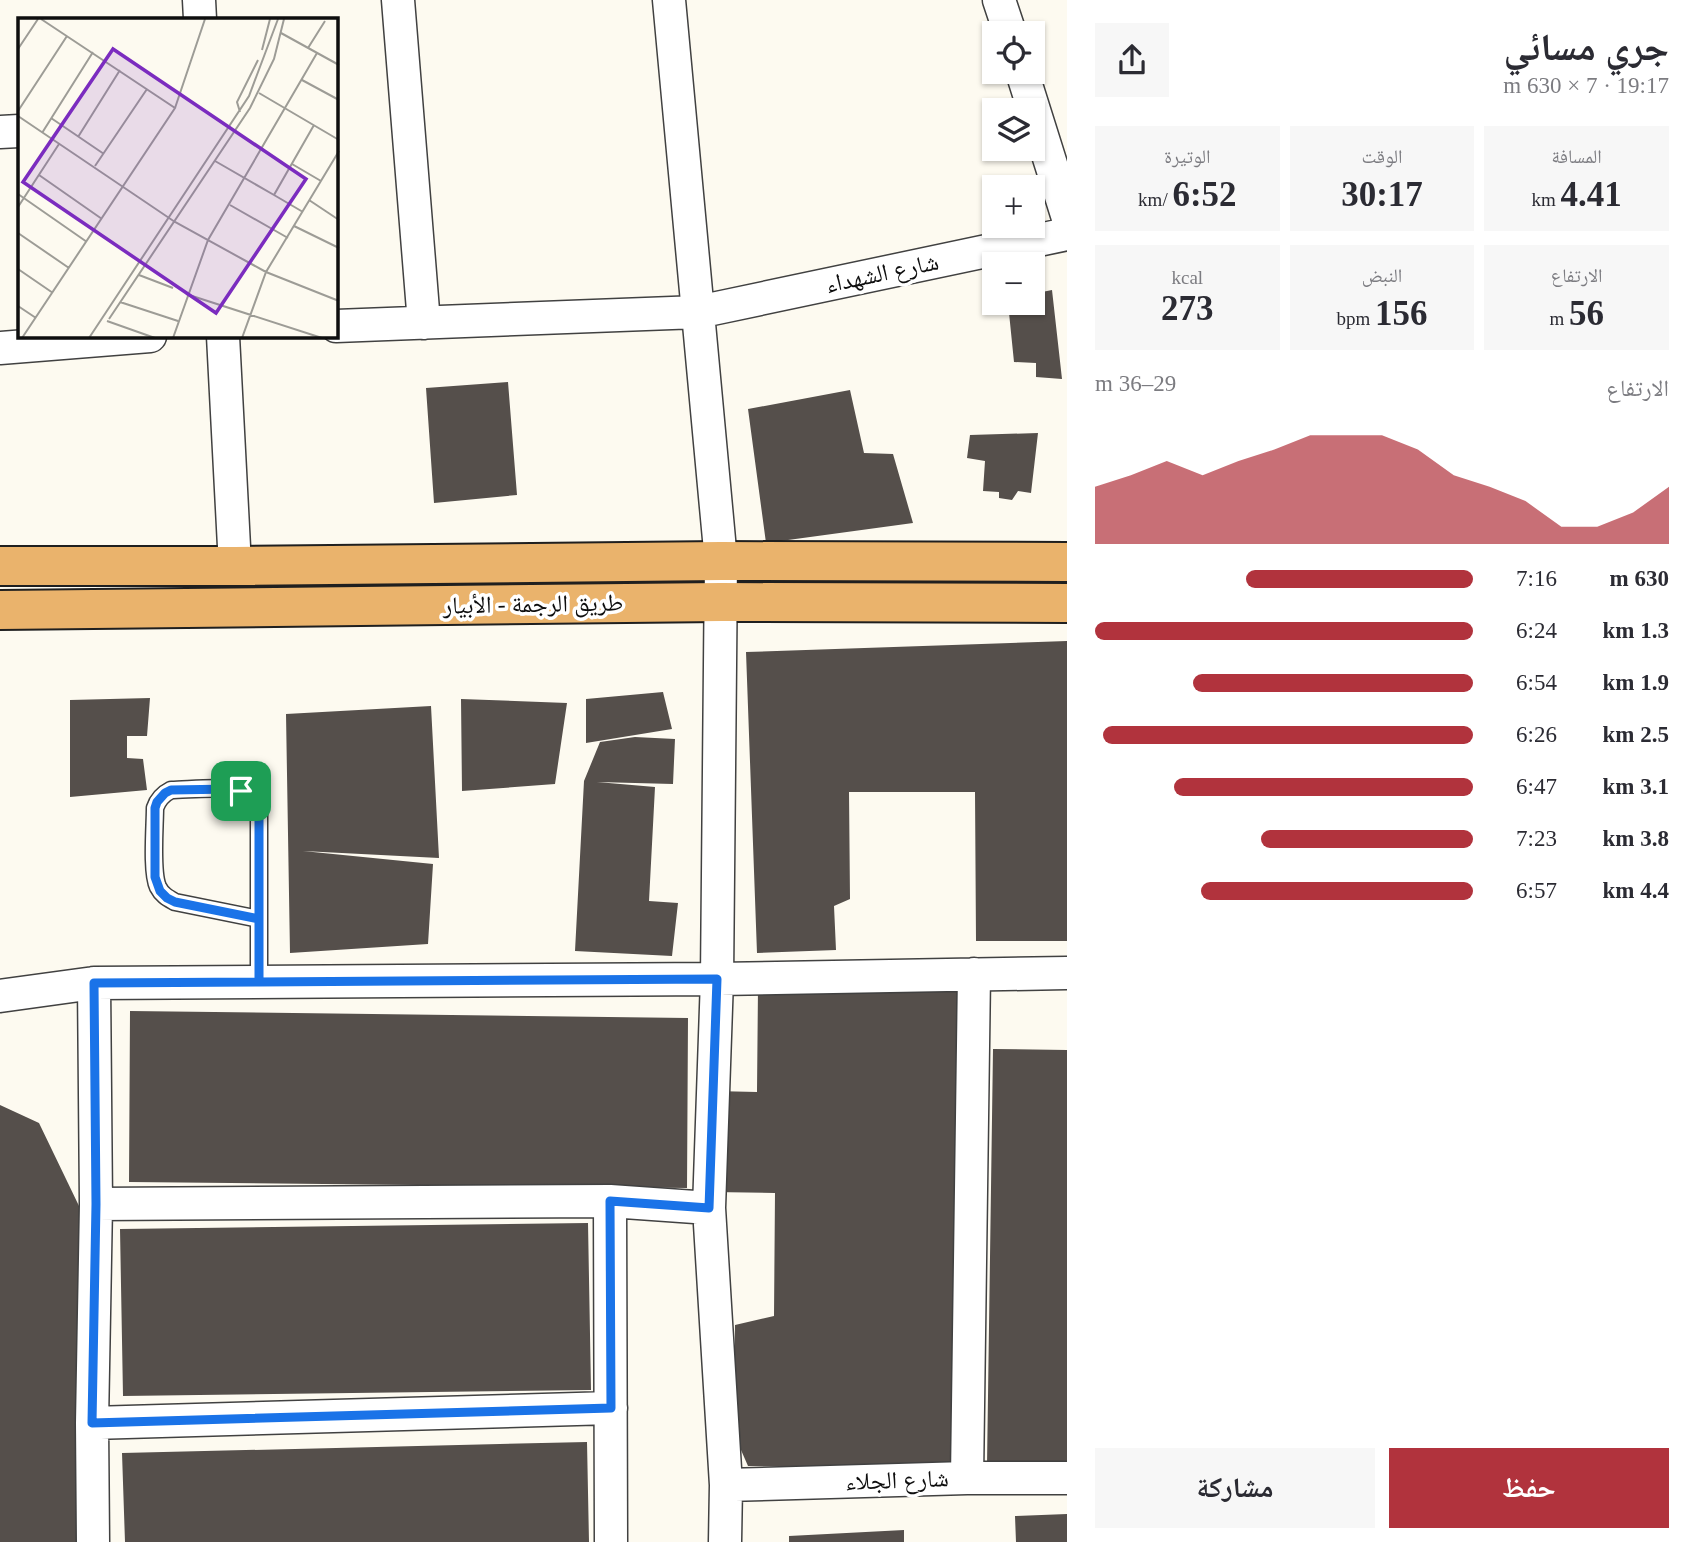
<!DOCTYPE html>
<html lang="ar">
<meta charset="utf-8">
<style>
body{margin:0;font-family:"Times New Roman","Noto Naskh Arabic",serif;background:#f7f7f7;color:#2b2b33;direction:rtl;height:100vh;display:flex;flex-direction:column;font-size:26px;white-space:nowrap}
*{box-sizing:border-box;margin:0}
p{font-size:23px;color:#7c7c81}
.icon{flex:none;width:38px;height:38px;fill:none;stroke:currentColor;stroke-width:2;stroke-linecap:round;stroke-linejoin:round}
.map{position:relative;flex:1;overflow:hidden;direction:ltr}
.side{display:flex;flex-direction:column;background:#fff;width:630px}
.side>*{flex:none}
.tools{position:absolute;left:982px;top:21px;display:grid;gap:14px}
.tools a{display:grid;place-items:center;width:63px;height:63px;border-radius:0px;background:#fff;box-shadow:0 2px 5px #0004;font-size:35px}
.pin{position:absolute;display:grid;place-items:center;width:60px;height:60px;color:#fff;margin:-30px;border-radius:14px;box-shadow:0 4px 10px #0006}
.round{display:grid;place-items:center;flex:none;width:74px;height:74px;border-radius:0px;background:#f7f7f7}
.head{display:flex;align-items:center;justify-content:space-between;height:119px;padding:0 28px}
h1{font-size:38px;font-weight:800;line-height:52px}
.stats{display:grid;grid-template-columns:repeat(3,1fr);gap:10px;height:119px;padding:7px 28px}
.stats div{display:grid;align-content:center;border-radius:0px;background:#f7f7f7;text-align:center}
.stats b{font-size:35px;font-weight:800}
.stats small{font-size:19px;font-weight:400}
.stats p{font-size:19px}
.chart{height:196px;padding:14px 28px}
.chart p{display:flex;justify-content:space-between}
.chart svg{width:100%;height:126px;margin-top:7px;fill:#b1333d;opacity:.7}
.button{display:flex;gap:14px;margin-top:auto;padding:14px 28px}
.button a{flex:1;height:80px;border-radius:0px;background:#b1333d;color:#fff;font-size:28px;font-weight:800;line-height:80px;text-align:center}
.button a+a{background:#f7f7f7;color:#2b2b33}
ul{padding:0 28px;list-style:none;font-size:23px}
li{display:grid;grid-template-columns:112px 84px 1fr;align-items:center;height:52px}
li i{height:18px;border-radius:9px;background:#b1333d}
main{display:flex;flex:1;min-height:0}
.map>svg:first-child{display:block}
.building{fill:#554f4b}
.lines{fill:none;stroke-linecap:round;stroke-linejoin:round}
.service-casing{stroke:#414141;stroke-width:19}
.minor-casing{stroke:#414141;stroke-width:35}
.trunk-casing{stroke:#1f1f1f;stroke-width:42}
.service{stroke:#fff;stroke-width:16}
.minor{stroke:#fff;stroke-width:32}
.trunk{stroke:#eab36c;stroke-width:38}
.route-casing{stroke:#fff;stroke-width:14}
.route{stroke:#1a73e8;stroke-width:9}
.labels{text-anchor:middle;dominant-baseline:central;stroke-width:7;stroke-linejoin:round;paint-order:stroke}
.street-label{font-size:24px;fill:#0e0e0e;stroke:#fff}
.inset-road{fill:none;stroke:#9d9c96;stroke-width:2}
.view{fill:#7b2cbf;fill-opacity:0.15;stroke:#7b2cbf;stroke-width:3.5}
.inset-edge{fill:none;stroke:#0e0e0e;stroke-width:3.5}
</style>
<main>
<section class="side">
<div class="head"><div><h1>جري مسائي</h1><p>19:17 · 7 × 630 m</p></div><a class="round"><svg class="icon" aria-label="share" viewBox="0 0 24 24"><path d="M12 15V3M7 8l5-5 5 5M5 13v7h14v-7"/></svg></a></div>
<div class="stats">
<div><p>المسافة</p><b>4.41<small> km</small></b></div>
<div><p>الوقت</p><b>30:17</b></div>
<div><p>الوتيرة</p><b>6:52<small> /km</small></b></div>
</div>
<div class="stats">
<div><p>الارتفاع</p><b>56<small> m</small></b></div>
<div><p>النبض</p><b>156<small> bpm</small></b></div>
<div><p>kcal</p><b>273</b></div>
</div>
<div class="chart"><p><span>الارتفاع</span>29–36 m</p>
<svg viewBox="0 0 160 44" preserveAspectRatio="none"><path d="M0 44V24L10 20L20 15L30 20L40 15L50 11L60 6L70 6L80 6L90 11L100 20L110 24L120 29L130 38L140 38L150 33L160 24V44z"/></svg>
</div>
<ul>
<li><b>630 m</b>7:16<i style="width:60%"></i></li>
<li><b>1.3 km</b>6:24<i style="width:100%"></i></li>
<li><b>1.9 km</b>6:54<i style="width:74%"></i></li>
<li><b>2.5 km</b>6:26<i style="width:98%"></i></li>
<li><b>3.1 km</b>6:47<i style="width:79%"></i></li>
<li><b>3.8 km</b>7:23<i style="width:56%"></i></li>
<li><b>4.4 km</b>6:57<i style="width:72%"></i></li>
</ul>
<div class="button"><a>حفظ</a><a>مشاركة</a></div>
</section>
<div class="map">
<svg width="1067" height="1542" viewBox="0 0 1067 1542">
<rect width="100%" height="100%" fill="#fdfaf0"/>
<!-- building -->
<path class="building" d="M1052,290L1062,379L1036,377V363L1014,362L1008,303H1032V294Z
M508,382L517,495L434,503L426,388Z
M850,390L864,453L893,454L913,523L766,543L748,409Z
M1038,433L1031,493L1018,491L1012,500L999,498V492L983,491L985,461L967,458L970,435Z
M1067,641V941H976L975,792H849L850,899L834,906L836,950L757,953L746,652Z
M663,692L672,729L586,743V699Z
M150,698L147,736H127V758L143,759L147,790L70,797V700Z
M461,699L567,703L555,784L462,791Z
M431,706L439,858L303,851L433,864L428,944L290,953L286,714Z
M635,737L675,739L673,784L597,782L655,787L649,901L678,903L672,956L575,951L584,781L600,742Z
M758,987L965,990L962,1469L748,1466L734,1434L735,1325L774,1316L775,1193L713,1192L714,1091L757,1092Z
M130,1011L688,1018L687,1188L129,1182Z
M993,1049L1067,1050V1467L987,1466Z
M0,1105L39,1123L79,1206V1542H0Z
M588,1223L591,1390L123,1396L120,1229Z
M587,1442L589,1542H125L122,1453Z
M1067,1514V1542H1016L1015,1516Z
M904,1530V1542H789V1536Z"/>
<g class="lines">
<defs>
<path id="service" d="M259,919L175,902C168,898 162,895 158,887C151,872 155,826 155,808C158,799 163,794 171,790C188,790 227,785 241,792C251,796 255,804 259,814V982"/>
<path id="minor" d="M199,0L200,19
M398,0L424,323
M669,0L721,561L717,979L709,1208L726,1485L725,1542
M999,0L1010,33
M1022,72L1067,215
M0,132L19,131
M336,326L698,312L1067,234
M223,336L235,566
M0,348L150,336
M0,996L94,983
M610,1201L611,1542
M96,1204L610,1201L709,1208
M92,1423L611,1408
M967,1478L974,974
M726,1485L967,1478H1067
M93,1542L92,1423L96,1204L94,983L717,979L1067,973"/>
<path id="trunk" d="M0,566H235L721,561L1067,562
M0,610L721,602L1067,603"/>
</defs>
<!-- service casing -->
<use href="#service" class="service-casing"/>
<!-- minor casing -->
<use href="#minor" class="minor-casing"/>
<!-- trunk casing -->
<use href="#trunk" class="trunk-casing"/>
<!-- service -->
<use href="#service" class="service"/>
<!-- minor -->
<use href="#minor" class="minor"/>
<!-- trunk -->
<use href="#trunk" class="trunk"/>
</g>
<g class="lines">
<defs>
<path id="route" d="M241,791C250,797 255,803 259,814V982L94,983L96,1204L92,1423L611,1408L610,1201L709,1208L717,979L259,982V919L175,902L167,898L160,891L155,877V808L157,802L165,793L171,790L232,789L241,791"/>
</defs>
<!-- route casing -->
<use href="#route" class="route-casing"/>
<!-- route -->
<use href="#route" class="route"/>
</g>
<g class="labels">
<!-- street labels -->
<g class="street-label">
<text transform="translate(882 273) rotate(-12)">شارع الشهداء</text>
<text transform="translate(533 604) rotate(-1)">طريق الرجمة - الأبيار</text>
<text transform="translate(897 1480) rotate(-2)">شارع الجلاء</text>
</g>
</g>
<!-- overview -->
<g transform="translate(18 18)">
<rect width="320" height="320" fill="#fdfaf0"/>
<path class="inset-road" d="M263,15L321,47M290,30L307,3M0,31L20,1M244,32L252,1M284,62L321,82M241,75L321,122M157,90L187,1M0,93L49,18M222,94L219,84L240,42M0,98L157,204L248,254L321,283M33,100L86,136M24,115L75,34M60,119L102,52M197,143L256,177M274,146L303,163M77,148L129,71M21,157L84,201M0,176L69,224M291,182L321,202M212,187L270,220M0,189L41,126M285,194L256,177L296,107M276,208L321,230M0,215L51,250M0,251L35,275M121,257L155,270M168,276L304,320M102,284L160,303M0,288L18,300M91,301L232,90L256,41L266,1M89,303L137,320M4,320L157,90L23,1M71,320L231,78L260,1M155,320L190,222L299,35M224,320L248,254L321,133"/>
<path class="view" d="M95,31L288,161L198,295L5,164Z"/>
<rect width="320" height="320" class="inset-edge"/>
</g>
</svg>
<div class="tools">
<a><svg class="icon" aria-label="locate" viewBox="0 0 24 24"><circle cx="12" cy="12" r="6"/><path d="M12 2v4M12 18v4M2 12h4M18 12h4"/></svg></a>
<a><svg class="icon" aria-label="layers" viewBox="0 0 24 24"><path d="M12 4l9 5-9 5-9-5zM3 14l9 5 9-5"/></svg></a>
<a>+</a>
<a>−</a>
</div>
<div class="pin" style="left:241px;top:791px;background:#1e9e55"><svg class="icon" aria-label="arrive" viewBox="0 0 24 24"><path d="M6 21V4h12l-3 4 3 4H6"/></svg></div>
</div>
</main>
